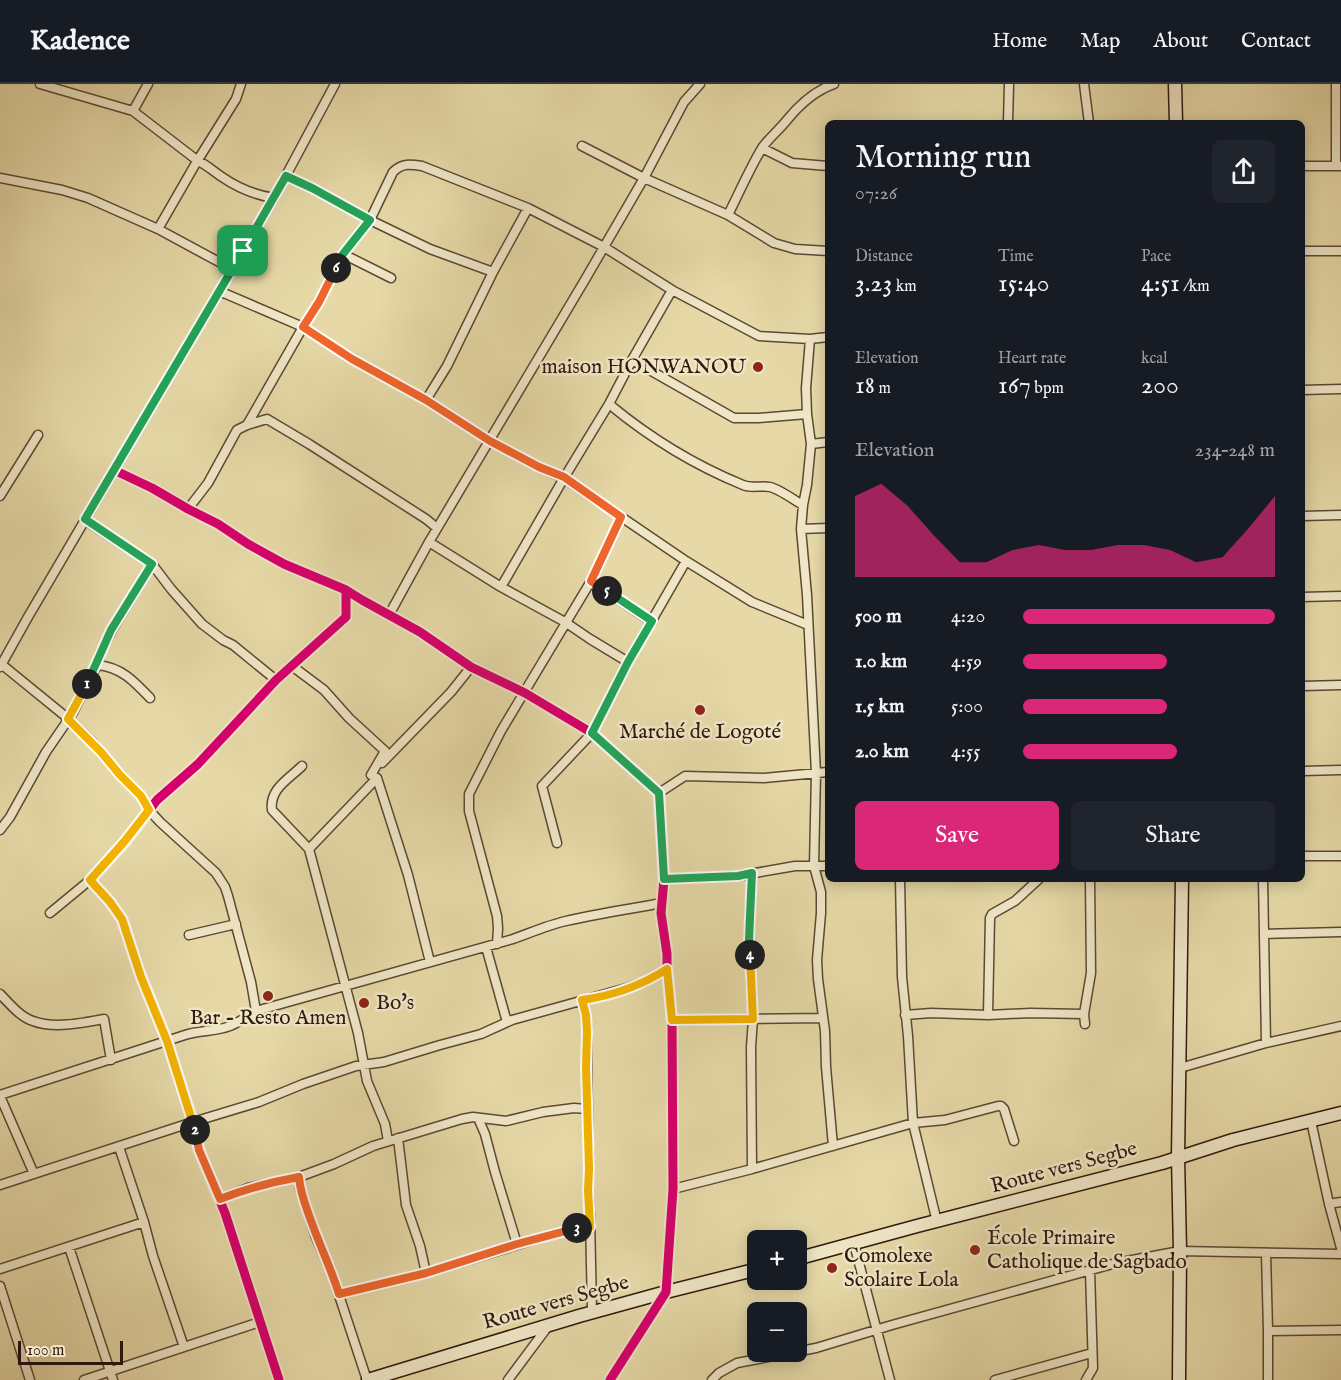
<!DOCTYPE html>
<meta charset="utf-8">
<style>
body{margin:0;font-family:"IM FELL English",serif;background:#20242c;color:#f1f3f6;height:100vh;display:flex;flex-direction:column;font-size:22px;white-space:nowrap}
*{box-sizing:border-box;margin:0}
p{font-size:20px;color:#9ea1a6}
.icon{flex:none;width:33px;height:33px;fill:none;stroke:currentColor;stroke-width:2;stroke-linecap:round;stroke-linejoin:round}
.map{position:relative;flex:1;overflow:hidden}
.side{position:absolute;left:825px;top:36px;width:480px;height:762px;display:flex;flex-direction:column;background:#171b24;border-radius:9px;box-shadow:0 3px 15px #0003}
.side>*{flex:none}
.fabs{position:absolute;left:747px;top:1146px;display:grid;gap:12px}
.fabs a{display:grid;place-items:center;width:60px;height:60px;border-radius:9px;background:#171b24;box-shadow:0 3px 15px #0003;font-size:30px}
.scale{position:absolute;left:18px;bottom:15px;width:105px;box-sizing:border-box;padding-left:6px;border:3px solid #2f180d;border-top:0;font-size:16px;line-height:21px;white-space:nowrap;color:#2f180d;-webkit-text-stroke:4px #efe6c6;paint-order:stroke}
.pin{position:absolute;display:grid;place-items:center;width:51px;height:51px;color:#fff;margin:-26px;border-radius:12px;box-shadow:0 3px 9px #0006}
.km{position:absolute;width:30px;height:30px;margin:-15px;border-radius:50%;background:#222;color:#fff;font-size:16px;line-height:30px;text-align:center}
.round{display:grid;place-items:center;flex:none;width:63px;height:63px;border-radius:9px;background:#20242c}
.head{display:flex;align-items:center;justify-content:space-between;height:102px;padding:0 30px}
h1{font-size:33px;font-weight:600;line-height:45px}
.metrics{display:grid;grid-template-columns:repeat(3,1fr);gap:9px;height:102px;padding:6px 30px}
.metrics div{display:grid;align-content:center}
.metrics b{font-size:26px;font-weight:600}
.metrics small{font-size:16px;font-weight:400}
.metrics p{font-size:16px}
.chart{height:168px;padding:12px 30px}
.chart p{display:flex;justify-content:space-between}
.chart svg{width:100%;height:108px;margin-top:6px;fill:#db2777;opacity:.7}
.action{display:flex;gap:12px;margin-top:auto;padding:12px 30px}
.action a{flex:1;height:69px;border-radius:9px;background:#db2777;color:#fff;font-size:24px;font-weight:600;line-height:69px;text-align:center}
.action a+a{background:#20242c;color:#f1f3f6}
ul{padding:0 30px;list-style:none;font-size:20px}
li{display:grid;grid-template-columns:96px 72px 1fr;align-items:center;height:45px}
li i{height:15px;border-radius:8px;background:#db2777}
header{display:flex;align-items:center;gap:36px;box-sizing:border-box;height:84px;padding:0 30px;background:#171b24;border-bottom:2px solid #363941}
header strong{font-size:28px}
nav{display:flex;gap:33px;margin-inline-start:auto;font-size:21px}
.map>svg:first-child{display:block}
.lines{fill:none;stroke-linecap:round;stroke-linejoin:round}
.street-casing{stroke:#5d4834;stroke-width:11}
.secondary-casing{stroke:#2f180d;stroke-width:15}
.street{stroke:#efe6c6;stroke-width:8}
.secondary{stroke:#efe6c6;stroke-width:12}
.cycleway-casing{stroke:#efe6c6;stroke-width:13}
.cycleway{stroke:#d6006c;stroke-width:9}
.split-1-casing{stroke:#fff;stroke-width:12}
.split-2-casing{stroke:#fff;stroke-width:12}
.split-3-casing{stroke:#fff;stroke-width:12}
.split-4-casing{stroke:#fff;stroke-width:12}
.split-5-casing{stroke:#fff;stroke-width:12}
.split-6-casing{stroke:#fff;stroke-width:12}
.split-7-casing{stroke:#fff;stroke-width:12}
.split-1{stroke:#22a559;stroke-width:8}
.split-2{stroke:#f5b400;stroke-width:8}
.split-3{stroke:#f0652b;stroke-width:8}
.split-4{stroke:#f5b400;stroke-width:8}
.split-5{stroke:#22a559;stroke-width:8}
.split-6{stroke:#f0652b;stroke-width:8}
.split-7{stroke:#22a559;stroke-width:8}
.poi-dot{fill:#8f2418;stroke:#efe6c6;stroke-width:2}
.labels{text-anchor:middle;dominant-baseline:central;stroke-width:5;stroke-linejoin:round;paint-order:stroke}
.poi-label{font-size:21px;fill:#2f180d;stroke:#efe6c6;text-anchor:start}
.street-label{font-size:21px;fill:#2f180d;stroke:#efe6c6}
</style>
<header>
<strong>Kadence</strong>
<nav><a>Home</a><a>Map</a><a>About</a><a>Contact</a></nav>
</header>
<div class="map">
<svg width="1341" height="1296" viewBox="0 0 1341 1296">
<rect width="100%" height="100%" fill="#e6d9a7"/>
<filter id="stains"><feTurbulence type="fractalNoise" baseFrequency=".00333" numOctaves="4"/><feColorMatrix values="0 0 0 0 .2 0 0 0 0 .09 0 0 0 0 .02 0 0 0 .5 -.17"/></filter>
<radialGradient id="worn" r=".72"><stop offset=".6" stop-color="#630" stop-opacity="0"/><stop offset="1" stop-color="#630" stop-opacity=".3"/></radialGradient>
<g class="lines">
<defs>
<path id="street" d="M40,0L133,27L198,77C207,81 213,87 222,93C238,104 255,111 274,114
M1084,0L1089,39
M1336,0V82
M133,27L148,0
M1008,39L1009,0
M582,62L644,94L728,131L774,159L795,165L828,167
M762,64L792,79L828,82
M1302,82H1341
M286,92L312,104L370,136L430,165L493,188L528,124
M0,94L62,106L88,114L158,145L196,79L236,15L241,0
M728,131C739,109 749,86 762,64C769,54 779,46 787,36C800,20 814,7 834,0
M158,145L232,185
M1302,167H1341
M343,170L391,194
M219,207L303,243L352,275L426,316L490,357L539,383L564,394L686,477L752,518L808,541
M828,253L810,255L806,304L807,330L811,360L807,401L803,421L801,445L807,511L816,689L814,782L821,808V829L817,876L818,895L825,947L826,983L833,1062
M632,276L734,334H759L807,330
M1302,306L1341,305
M426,316L447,282L493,188
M609,320C650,354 694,381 743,401C752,405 761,401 770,403C779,405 794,416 803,421
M247,341L303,243L319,218L343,170L370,136L393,88C402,79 410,80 422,82L528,124L604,163L672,206L759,252L810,255
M811,360L828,358
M114,386L152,404L188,425L218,440L248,460L284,480L346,506L362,516L420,548L471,583L525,609L592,649L659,709L664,795L661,829L667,870V885L672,936L673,1105L666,1208L610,1296
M0,412L38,351
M188,425L208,399L237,346L247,341L267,335L309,360L426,435L437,444
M1302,432L1341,431
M85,436L152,480L171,505L202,540L223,556L233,561L276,596
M801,445L828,444
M429,458L501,503L565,538L590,555L628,578
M591,497L652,538
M501,503L564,394L609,320L632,276L672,206
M1302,513L1341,512
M389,531L429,458L586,194L644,94L684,18L700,0
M0,579L65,632L93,659L120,691L141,712L149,726L160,738L216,789L225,803L228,812L251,898L256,927
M97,581C121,583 134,597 150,614
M292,582L324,606L349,634L385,667L371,691
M0,583L28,533L274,114L335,0
M1302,602L1341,601
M382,679L451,608L471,583
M302,682C289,695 269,705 272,726L309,765
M1302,687L1341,686
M371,691L377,694L309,765L358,949L367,997L385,1040L388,1057
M377,694L408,791L430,878
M659,709L685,692L764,694L828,688
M0,746L10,733L46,668L72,630L97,581L100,570L112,546L152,480
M557,759L542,702L592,649L628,578L686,477
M1302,772H1341
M664,795L738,792L795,782H828
M900,795L902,893L908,952L913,1039L937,1138
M1263,795L1266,959
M50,829L90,796
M1264,850L1341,848
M189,851L236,840
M497,860L498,844L497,832L469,727V710L501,647L591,497L621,433
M486,863L507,938
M0,910C9,919 20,933 33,937C54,945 83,939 104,935L111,976
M582,916L586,931L587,948V983L589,1085L588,1105L590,1132L592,1228
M905,931L931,929L988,931L1030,929L1084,930
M988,931L990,834L992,830L1015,817L1039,795
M672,936L823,934
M1085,940L1084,930L1091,889L1090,795
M1180,984L1266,959L1341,942
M0,1011C62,991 123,971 185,951C200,946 215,948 230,942C242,937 251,929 263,925L513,855C530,849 548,841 566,837C597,830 630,825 662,819
M0,1012L34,1090
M478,1034L485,1050L495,1088L517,1160
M1311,1037L1329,1120L1341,1164
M398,1054L406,1121L420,1162L426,1189
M119,1063L144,1138L153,1172L184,1263
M752,1085L751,963L753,935L749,855L752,790
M299,1093L300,1104L316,1153L331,1187L367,1296
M0,1101L193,1038L259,1018L303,1000L356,982L384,978L440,961L481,950L512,936L627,904L644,898L667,885
M673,1105L752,1085L913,1039L945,1036L998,1022H1001L1004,1025L1014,1057
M220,1115L248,1104L299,1093L334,1080L373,1062L462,1035L473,1033L506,1037L543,1028L574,1024L587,1025
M1329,1120L1341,1118
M854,1160L890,1296
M69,1163L113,1296
M1266,1169L1268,1247V1296
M0,1185L144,1138
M0,1202L30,1296
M339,1210L426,1189L543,1153L579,1143L590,1142
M1268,1247L1341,1246
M84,1296L260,1238
M279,1296L225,1129L199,1066L193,1038L167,957L136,879L126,846L122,835L110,818L90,796L125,758L157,716L198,680L276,596L346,533V506
M508,1296L549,1241
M712,1296L719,1289L737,1279L816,1264L892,1241L1116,1179L1180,1167L1341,1170
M995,1296L1092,1269
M1086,1296L1093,1284L1090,1187"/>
<path id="secondary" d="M1175,0L1176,39
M796,1175L917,1142L1162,1079L1233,1056L1341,1029
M368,1296L579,1232L666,1208L758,1185
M1179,1296L1180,1167L1178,1073L1182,795"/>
</defs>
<!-- street casing -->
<use href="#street" class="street-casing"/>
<!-- secondary casing -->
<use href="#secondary" class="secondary-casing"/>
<!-- street -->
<use href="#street" class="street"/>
<!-- secondary -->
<use href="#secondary" class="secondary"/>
<defs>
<path id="cycleway" d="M114,386L152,404L188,425L218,440L248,460L284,480L346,506L362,516L420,548L471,583L525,609L592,649L659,709L664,795L661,829L667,870V885L672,936L673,1105L666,1208L610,1296
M279,1296L225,1129L199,1066L193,1038L167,957L136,879L126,846L122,835L110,818L90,796L125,758L157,716L198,680L276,596L346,533V506"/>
</defs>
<!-- cycleway casing -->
<use href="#cycleway" class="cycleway-casing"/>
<!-- cycleway -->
<use href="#cycleway" class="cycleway"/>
</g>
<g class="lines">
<defs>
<path id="split-1" d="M87,600L111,546L152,480L85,435L243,167"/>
<path id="split-2" d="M87,600L68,635L101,668L120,691L141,712L149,726L124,758L90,796L110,818L122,835L141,893L167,957L195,1046"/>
<path id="split-3" d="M195,1046L199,1066L220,1115C246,1105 271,1098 299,1093C300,1108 305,1120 310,1134C319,1160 331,1184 339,1210L426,1189L517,1160L577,1144"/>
<path id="split-4" d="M577,1144L590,1143L588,1106L589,1085L586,983L587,948L586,931L582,916C611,912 642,901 667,885L672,936L753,935L750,871"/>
<path id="split-5" d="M607,507L652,537L628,578L592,649L659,709L664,795L738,792L752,789L749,855L750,871"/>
<path id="split-6" d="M336,184L319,218L303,243L352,275L426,316L490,357L539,383L564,393L621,433L591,497L607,507"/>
<path id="split-7" d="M243,167L286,92L312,104L370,136L343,170L336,184"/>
</defs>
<!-- split-1 casing -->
<use href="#split-1" class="split-1-casing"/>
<!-- split-2 casing -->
<use href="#split-2" class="split-2-casing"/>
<!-- split-3 casing -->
<use href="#split-3" class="split-3-casing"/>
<!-- split-4 casing -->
<use href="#split-4" class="split-4-casing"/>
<!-- split-5 casing -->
<use href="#split-5" class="split-5-casing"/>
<!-- split-6 casing -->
<use href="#split-6" class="split-6-casing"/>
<!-- split-7 casing -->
<use href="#split-7" class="split-7-casing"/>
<!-- split-1 -->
<use href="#split-1" class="split-1"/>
<!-- split-2 -->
<use href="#split-2" class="split-2"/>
<!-- split-3 -->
<use href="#split-3" class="split-3"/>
<!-- split-4 -->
<use href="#split-4" class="split-4"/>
<!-- split-5 -->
<use href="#split-5" class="split-5"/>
<!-- split-6 -->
<use href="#split-6" class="split-6"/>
<!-- split-7 -->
<use href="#split-7" class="split-7"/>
</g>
<!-- markers -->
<g class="poi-dot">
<circle cx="758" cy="283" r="6"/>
<circle cx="700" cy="626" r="6"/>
<circle cx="268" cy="912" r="6"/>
<circle cx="364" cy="919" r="6"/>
<circle cx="975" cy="1166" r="6"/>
<circle cx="832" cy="1184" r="6"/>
</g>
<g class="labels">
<!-- poi labels -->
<g class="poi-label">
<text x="746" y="283" text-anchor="end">maison HONWANOU</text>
<text x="700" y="648" text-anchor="middle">Marché de Logoté</text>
<text x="376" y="919">Bo's</text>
<text x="268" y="934" text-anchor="middle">Bar - Resto Amen</text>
<text x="987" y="1154">École Primaire<tspan x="987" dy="24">Catholique de Sagbado</tspan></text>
<text x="844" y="1172">Comolexe<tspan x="844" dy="24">Scolaire Lola</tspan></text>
</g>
<!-- street labels -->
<g class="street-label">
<text transform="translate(1064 1084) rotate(-15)">Route vers Segbe</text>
<text transform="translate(556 1219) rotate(-16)">Route vers Segbe</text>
</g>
</g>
<rect width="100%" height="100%" filter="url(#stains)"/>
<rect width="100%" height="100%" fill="url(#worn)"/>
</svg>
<div class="fabs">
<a>+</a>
<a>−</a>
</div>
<div class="scale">100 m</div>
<div class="pin" style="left:243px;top:167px;background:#1e9e55"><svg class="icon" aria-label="arrive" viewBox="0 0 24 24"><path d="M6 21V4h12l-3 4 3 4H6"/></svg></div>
<b class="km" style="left:87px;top:600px">1</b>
<b class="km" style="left:195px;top:1046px">2</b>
<b class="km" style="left:577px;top:1144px">3</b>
<b class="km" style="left:750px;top:871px">4</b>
<b class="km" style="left:607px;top:507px">5</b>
<b class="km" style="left:336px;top:184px">6</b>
<section class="side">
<div class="head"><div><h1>Morning run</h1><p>07:26</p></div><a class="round"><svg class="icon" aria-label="share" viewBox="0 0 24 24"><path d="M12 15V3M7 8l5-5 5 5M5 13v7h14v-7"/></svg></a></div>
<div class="metrics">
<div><p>Distance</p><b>3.23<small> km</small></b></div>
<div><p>Time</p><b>15:40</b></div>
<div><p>Pace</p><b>4:51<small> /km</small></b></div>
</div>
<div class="metrics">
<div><p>Elevation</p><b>18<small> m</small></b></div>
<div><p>Heart rate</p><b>167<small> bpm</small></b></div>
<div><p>kcal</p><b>200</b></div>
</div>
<div class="chart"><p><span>Elevation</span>234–248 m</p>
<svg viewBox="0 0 160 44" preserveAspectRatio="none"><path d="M0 44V11L10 6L20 15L30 27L40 38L50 38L60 33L70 31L80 33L90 33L100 31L110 31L120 33L130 38L140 36L150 24L160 11V44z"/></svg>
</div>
<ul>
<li><b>500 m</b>4:20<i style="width:100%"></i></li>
<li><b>1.0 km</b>4:59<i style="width:57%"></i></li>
<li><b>1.5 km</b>5:00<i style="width:57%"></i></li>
<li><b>2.0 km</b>4:55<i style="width:61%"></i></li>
</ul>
<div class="action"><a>Save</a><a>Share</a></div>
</section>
</div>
